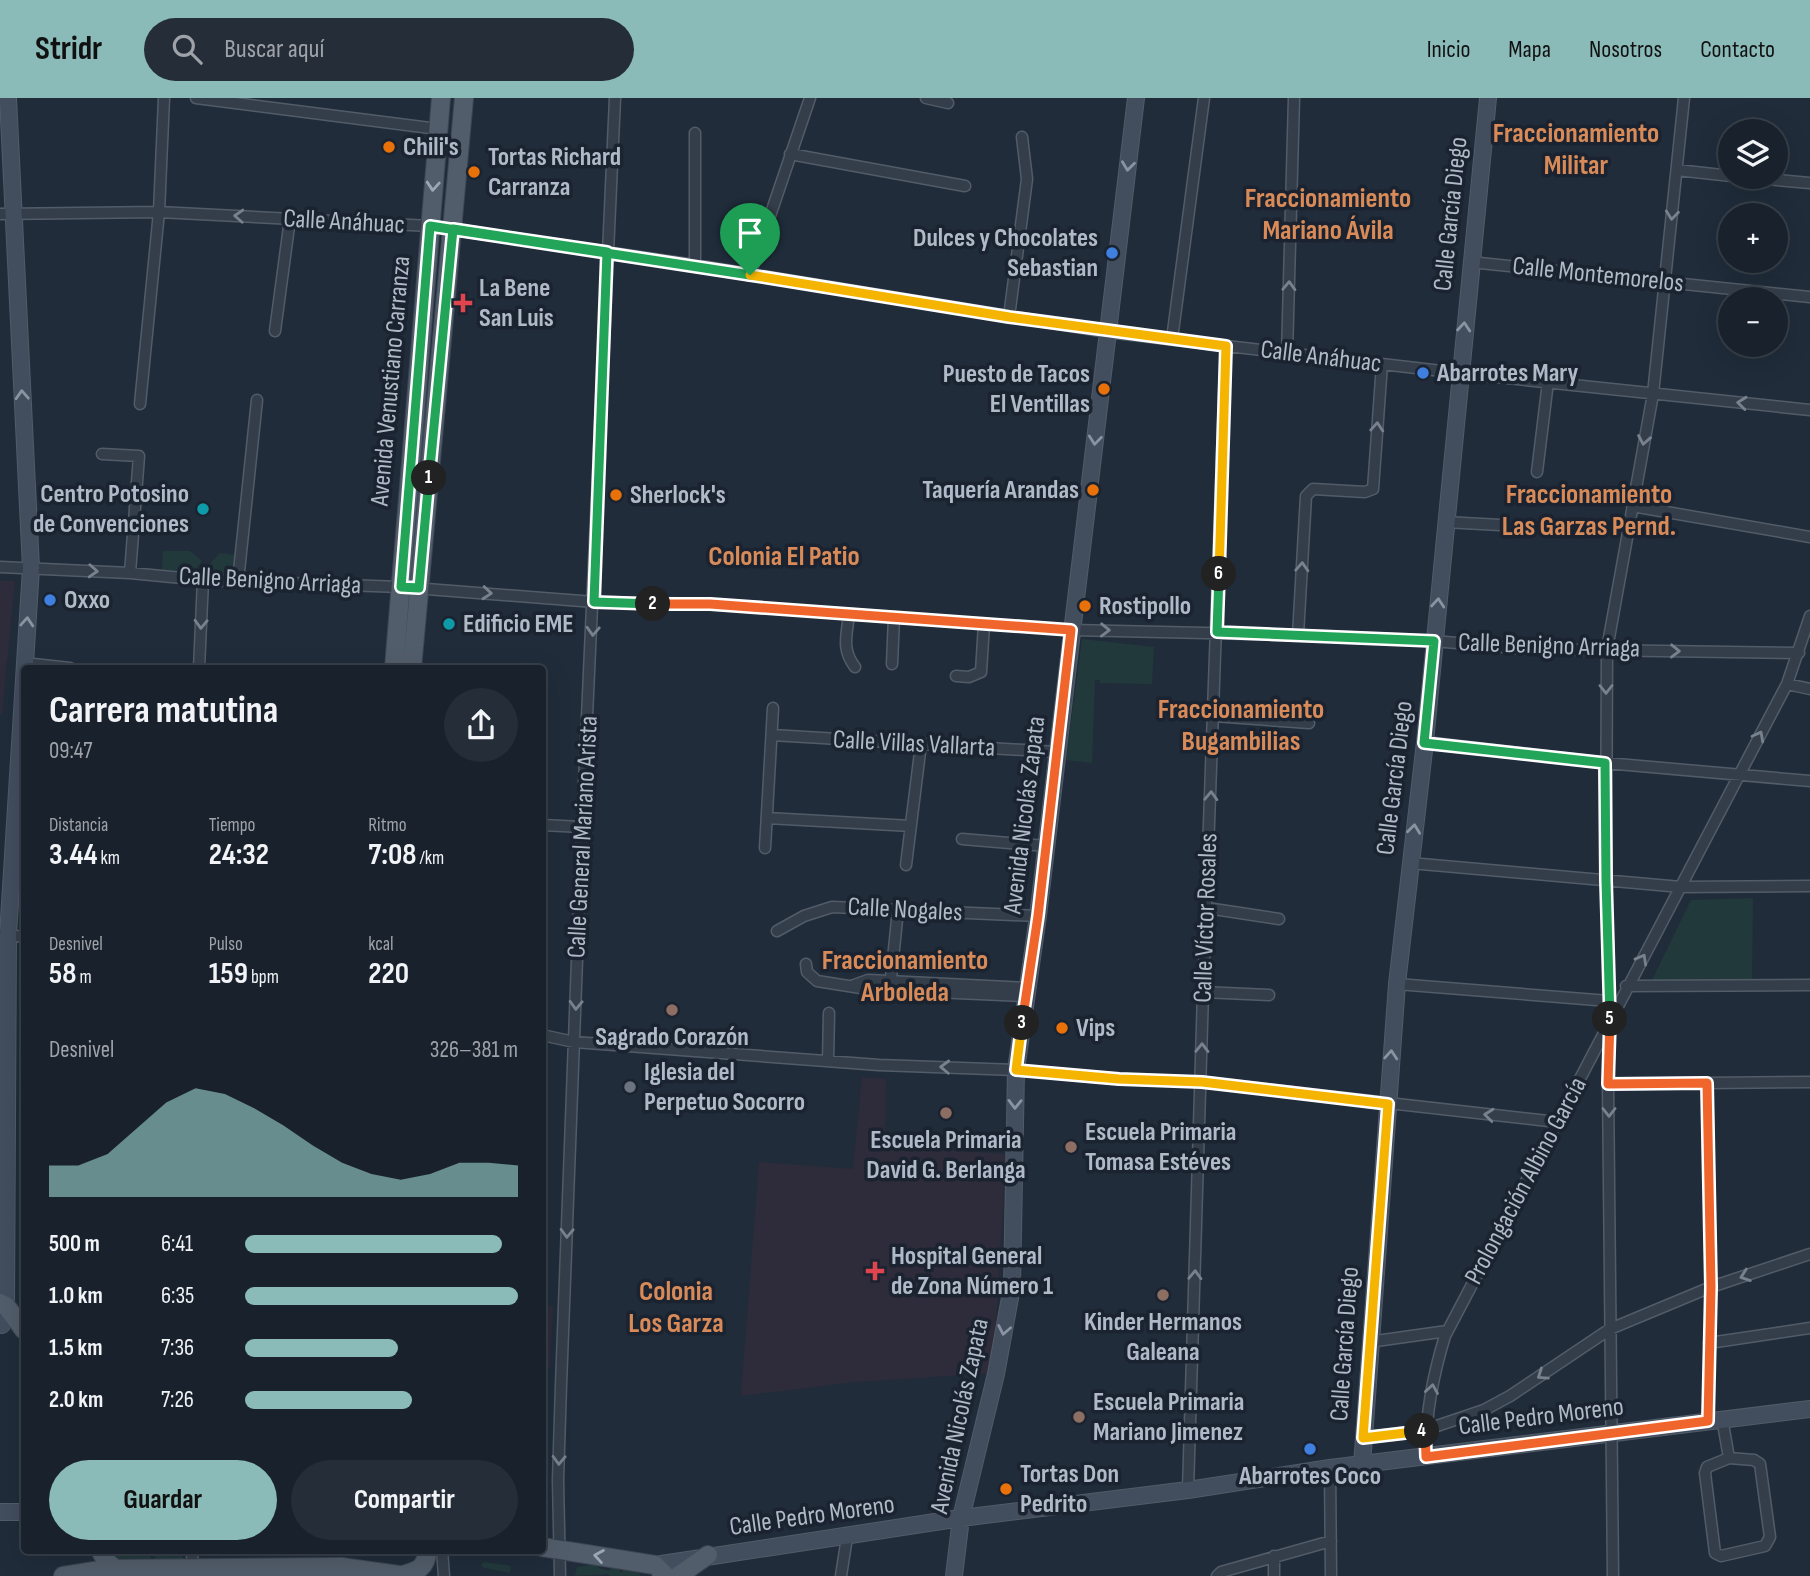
<!DOCTYPE html>
<html lang="es">
<meta charset="utf-8">
<style>
body{margin:0;font-family:"Sofia Sans Condensed",sans-serif;background:#252e38;color:#f1f3f6;height:100vh;display:flex;flex-direction:column;font-size:26px;white-space:nowrap}
*{box-sizing:border-box;margin:0}
p{font-size:23px;color:#9fa3a9}
.icon{flex:none;width:38px;height:38px;fill:none;stroke:currentColor;stroke-width:2;stroke-linecap:round;stroke-linejoin:round}
.map{position:relative;flex:1;overflow:hidden}
.side{position:absolute;left:21px;top:567px;width:525px;height:889px;display:flex;flex-direction:column;background:#18212c;border-radius:7px;box-shadow:0 7px 28px #0002,0 0 0 2px #363e48}
.side>*{flex:none}
.buttons{position:absolute;left:1718px;top:21px;display:grid;gap:14px}
.buttons a{display:grid;place-items:center;width:70px;height:70px;border-radius:50%;background:#18212c;box-shadow:0 7px 28px #0002,0 0 0 2px #363e48;font-size:35px}
.pin{position:absolute;display:grid;place-items:center;width:60px;height:60px;color:#fff;margin:-72px -30px;border-radius:50% 50% 50% 0;rotate:-45deg;box-shadow:0 0 7px #0007}
.pin .icon{rotate:45deg}
.km{position:absolute;width:35px;height:35px;margin:-18px;border-radius:50%;background:#222;color:#fff;font-size:19px;line-height:35px;text-align:center}
.round{display:grid;place-items:center;flex:none;width:74px;height:74px;border-radius:37px;background:#252e38}
.head{display:flex;align-items:center;justify-content:space-between;height:119px;padding:0 28px}
h1{font-size:38px;font-weight:700;line-height:52px}
.stats{display:grid;grid-template-columns:repeat(3,1fr);gap:10px;height:119px;padding:7px 28px}
.stats div{display:grid;align-content:center}
.stats b{font-size:30px;font-weight:700}
.stats small{font-size:19px;font-weight:400}
.stats p{font-size:19px}
.chart{height:196px;padding:14px 28px}
.chart p{display:flex;justify-content:space-between}
.chart svg{width:100%;height:126px;margin-top:7px;fill:#8bbbb9;opacity:.7}
.primary-button{display:flex;gap:14px;margin-top:auto;padding:14px 28px}
.primary-button a{flex:1;height:80px;border-radius:42px;background:#8bbbb9;color:#111;font-size:28px;font-weight:700;line-height:80px;text-align:center}
.primary-button a+a{background:#252e38;color:#f1f3f6}
ul{padding:0 28px;list-style:none;font-size:23px}
li{display:grid;grid-template-columns:112px 84px 1fr;align-items:center;height:52px}
li i{height:18px;border-radius:9px;background:#8bbbb9}
header{display:flex;align-items:center;gap:42px;box-sizing:border-box;height:98px;padding:0 35px;background:#8bbbb9;color:#111}
header strong{font-size:33px}
nav{display:flex;gap:38px;margin-inline-start:auto;font-size:24px}
.search{width:490px;height:63px;background:#252e38;display:flex;align-items:center;gap:18px;box-sizing:border-box;padding:0 24px;border-radius:38px;color:#9fa3a9;font-size:26px}
.map>svg:first-child{display:block}
.medical{fill:#2e2c3b}
.green{fill:#22393b}
.lines{fill:none;stroke-linecap:round;stroke-linejoin:round}
.street-casing{stroke:#525c68;stroke-width:13}
.secondary-casing{stroke:#525c68;stroke-width:18}
.primary-casing{stroke:#3e4754;stroke-width:20}
.street{stroke:#343e4a;stroke-width:10}
.secondary{stroke:#424d5e;stroke-width:16}
.primary{stroke:#525d6b;stroke-width:18}
.oneway{stroke:#8993a2}
.oneway2{stroke:#9ca7b5}
.oneway3{stroke:#78828f}
.split-1-casing{stroke:#fff;stroke-width:14}
.split-2-casing{stroke:#fff;stroke-width:14}
.split-3-casing{stroke:#fff;stroke-width:14}
.split-4-casing{stroke:#fff;stroke-width:14}
.split-5-casing{stroke:#fff;stroke-width:14}
.split-6-casing{stroke:#fff;stroke-width:14}
.split-7-casing{stroke:#fff;stroke-width:14}
.split-1{stroke:#22a559;stroke-width:9}
.split-2{stroke:#22a559;stroke-width:9}
.split-3{stroke:#f0652b;stroke-width:9}
.split-4{stroke:#f5b400;stroke-width:9}
.split-5{stroke:#f0652b;stroke-width:9}
.split-6{stroke:#22a559;stroke-width:9}
.split-7{stroke:#f5b400;stroke-width:9}
.food-dot{fill:#e8710a;stroke:#1a232f;stroke-width:2.5}
.shop-dot{fill:#3f7fe0;stroke:#1a232f;stroke-width:2.5}
.health-dot{fill:#e0444e;stroke:#1a232f;stroke-width:2.5}
.culture-dot{fill:#0f9aa8;stroke:#1a232f;stroke-width:2.5}
.education-dot{fill:#8d6e63;stroke:#1a232f;stroke-width:2.5}
.worship-dot{fill:#6b7280;stroke:#1a232f;stroke-width:2.5}
.labels{text-anchor:middle;dominant-baseline:central;stroke-width:7;stroke-linejoin:round;paint-order:stroke}
.poi-label{font-size:26px;font-weight:bold;fill:#afb9c7;stroke:#1a232f;text-anchor:start}
.street-label{font-size:26px;fill:#afb9c7;stroke:#1a232f}
.neighbourhood-label{font-size:28px;font-weight:bold;fill:#d88b59;stroke:#1a232f}
</style>
<header>
<strong>Stridr</strong>
<div class="search"><svg class="icon" aria-label="search" viewBox="0 0 24 24"><circle cx="10" cy="10" r="6"/><path d="M15 15l6 6"/></svg>Buscar aquí</div>
<nav><a>Inicio</a><a>Mapa</a><a>Nosotros</a><a>Contacto</a></nav>
</header>
<div class="map">
<svg width="1810" height="1478" viewBox="0 0 1810 1478">
<rect width="100%" height="100%" fill="#202c3a"/>
<!-- medical -->
<path class="medical" d="M0,483H15L2,616H0Z
M862,979L886,981L885,1048L1006,1056L993,1275L855,1284L741,1298L759,1064L853,1071Z
M542,1207L553,1208L550,1270L547,1274L543,1273Z"/>
<!-- green -->
<path class="green" d="M163,453H190L202,463L194,474L162,472Z
M220,455L235,457L234,477L201,475Z
M1082,541L1154,549L1152,586L1099,585L1100,582H1095L1092,665L1066,662Z
M1753,800L1752,884H1651L1691,802Z
M121,1453H137L151,1457L149,1464H117L113,1455Z
M159,1453H181L183,1461L155,1462V1456Z
M483,1464L511,1468L510,1475L484,1470L481,1467Z
M598,1466V1470L609,1473L611,1470L618,1469L621,1475L624,1470L639,1473L640,1478H610L608,1476L575,1478L577,1469Z"/>
<g class="lines">
<defs>
<path id="street" d="M196,0L438,31
M926,0L948,5
M695,35V167
M790,56L965,88
M1677,72L1731,78
M1743,79L1810,85
M0,116L159,114L430,128L695,167L1107,234L1459,275L1810,312
M1470,164L1810,199
M750,177L810,0
M1009,219L1027,81L1022,39
M275,233L290,121
M1172,241L1204,0
M1287,256L1294,0
M140,306L159,114L164,0
M102,356L139,358L130,475
M1537,374L1548,284
M1632,408L1810,439
M1445,424L1500,427
M0,469L130,475L203,482L401,489L594,504L710,506L1071,532L1298,537L1434,543L1526,551L1799,555
M238,483L257,302
M849,516C847,537 841,551 855,569
M1298,537L1306,398L1313,391L1365,394L1373,391L1382,266
M24,565L70,570
M892,566L894,519
M199,570L203,482
M956,578L969,579L981,574L984,526
M1787,586L1810,591
M1214,618L1309,625
M772,637L1057,654
M1425,644L1606,665L1810,683
M767,720L911,728
M542,727L582,729
M962,741L1046,748
M765,750L773,610
M1410,765L1681,789L1810,788
M906,767L921,646
M1207,810L1279,821
M777,833L804,818L832,809L1038,818
M0,836L24,839
M806,866L807,874L817,883L867,891L1025,898
M1397,886L1609,903
M854,887L868,882L1027,890
M1626,888L1810,887
M890,890L898,812
M1203,894L1269,897
M542,937L574,944L879,967L1016,972L1119,981L1202,984L1557,1024
M828,963L829,915
M1707,985L1711,1189L1708,1323
M1608,986L1810,984
M1369,1244L1447,1233
M1709,1245L1810,1230
M1722,1320L1729,1360
M1363,1340L1425,1332L1484,1312L1510,1298L1610,1231L1711,1189L1810,1156
M1426,1359C1425,1317 1433,1277 1445,1238L1787,586L1810,518
M1729,1360L1754,1362L1760,1366L1770,1439L1765,1448L1721,1458L1715,1455L1705,1375L1707,1369Z
M1330,1370L1331,1478
M1188,1392L1203,894L1226,248
M191,1452L195,1475
M442,1452L444,1478
M1274,1458V1478
M560,1478L558,1382L561,1287L582,729L615,0
M841,1478L847,1439
M1217,1478L1221,1474L1331,1443
M1613,1478L1608,986L1610,921L1606,782L1607,551L1653,296L1684,0"/>
<path id="secondary" d="M2,1227L6,1208L8,837L31,470L8,0
M1362,1367L1397,886L1425,644L1488,0
M0,1414H24
M655,1467L961,1420L1188,1392L1330,1370L1810,1311
M954,1478L961,1420L996,1276L1012,1189L1016,972L1038,818L1136,0"/>
<path id="primary" d="M394,570L441,0
M412,570L464,0
M0,1205L6,1208L24,1232
M542,1449L655,1467L666,1478
M100,1452L106,1463L115,1471
M403,1477C417,1473 427,1470 427,1452
M63,1478L107,1471L341,1469L406,1478
M678,1478L708,1457"/>
</defs>
<!-- street casing -->
<use href="#street" class="street-casing"/>
<!-- secondary casing -->
<use href="#secondary" class="secondary-casing"/>
<!-- primary casing -->
<use href="#primary" class="primary-casing"/>
<!-- street -->
<use href="#street" class="street"/>
<!-- secondary -->
<use href="#secondary" class="secondary"/>
<!-- primary -->
<use href="#primary" class="primary"/>
</g>
<!-- one-way arrows -->
<defs><path id="oneway-chevron" d="M-2-3.5L2.5 0L-2 3.5" fill="none" stroke-width="1.6" stroke-linecap="round" stroke-linejoin="round" transform="scale(1.75)"/></defs>
<g class="oneway">
<use href="#oneway-chevron" transform="translate(1128 68) rotate(97)"/>
<use href="#oneway-chevron" transform="translate(1464 229) rotate(-85)"/>
<use href="#oneway-chevron" transform="translate(22 297) rotate(-93)"/>
<use href="#oneway-chevron" transform="translate(1095 342) rotate(96)"/>
<use href="#oneway-chevron" transform="translate(1438 505) rotate(-85)"/>
<use href="#oneway-chevron" transform="translate(27 524) rotate(-86)"/>
<use href="#oneway-chevron" transform="translate(1414 731) rotate(-83)"/>
<use href="#oneway-chevron" transform="translate(1391 957) rotate(-86)"/>
<use href="#oneway-chevron" transform="translate(1015 1006) rotate(91)"/>
<use href="#oneway-chevron" transform="translate(1004 1232) rotate(101)"/>
</g>
<g class="oneway2">
<use href="#oneway-chevron" transform="translate(433 88) rotate(94)"/>
<use href="#oneway-chevron" transform="translate(599 1458) rotate(-171)"/>
</g>
<g class="oneway3">
<use href="#oneway-chevron" transform="translate(1672 117) rotate(96)"/>
<use href="#oneway-chevron" transform="translate(239 118) rotate(-177)"/>
<use href="#oneway-chevron" transform="translate(1289 188) rotate(-88)"/>
<use href="#oneway-chevron" transform="translate(1742 305) rotate(-174)"/>
<use href="#oneway-chevron" transform="translate(1377 329) rotate(-86)"/>
<use href="#oneway-chevron" transform="translate(1644 342) rotate(100)"/>
<use href="#oneway-chevron" transform="translate(1302 469) rotate(-87)"/>
<use href="#oneway-chevron" transform="translate(93 473) rotate(3)"/>
<use href="#oneway-chevron" transform="translate(487 495) rotate(5)"/>
<use href="#oneway-chevron" transform="translate(201 526) rotate(92)"/>
<use href="#oneway-chevron" transform="translate(1105 532) rotate(1)"/>
<use href="#oneway-chevron" transform="translate(593 533) rotate(93)"/>
<use href="#oneway-chevron" transform="translate(1675 553) rotate(1)"/>
<use href="#oneway-chevron" transform="translate(1606 591) rotate(90)"/>
<use href="#oneway-chevron" transform="translate(1759 638) rotate(-62)"/>
<use href="#oneway-chevron" transform="translate(1211 698) rotate(-88)"/>
<use href="#oneway-chevron" transform="translate(1642 861) rotate(-61)"/>
<use href="#oneway-chevron" transform="translate(576 907) rotate(92)"/>
<use href="#oneway-chevron" transform="translate(1202 950) rotate(-89)"/>
<use href="#oneway-chevron" transform="translate(945 969) rotate(-178)"/>
<use href="#oneway-chevron" transform="translate(1609 1014) rotate(90)"/>
<use href="#oneway-chevron" transform="translate(1489 1017) rotate(-174)"/>
<use href="#oneway-chevron" transform="translate(567 1135) rotate(92)"/>
<use href="#oneway-chevron" transform="translate(1195 1177) rotate(-88)"/>
<use href="#oneway-chevron" transform="translate(1745 1178) rotate(161)"/>
<use href="#oneway-chevron" transform="translate(1542 1277) rotate(146)"/>
<use href="#oneway-chevron" transform="translate(1432 1291) rotate(-81)"/>
<use href="#oneway-chevron" transform="translate(559 1362) rotate(92)"/>
</g>
<g class="lines">
<defs>
<path id="split-1" d="M429,380L419,490L401,489L430,128L750,177"/>
<path id="split-2" d="M429,380L453,131L607,154L594,504L653,506"/>
<path id="split-3" d="M653,506H710L1071,532L1038,818L1022,925"/>
<path id="split-4" d="M1022,925L1016,972L1119,981L1202,984L1388,1006L1363,1340L1422,1333"/>
<path id="split-5" d="M1422,1333L1425,1332L1426,1359L1708,1323L1711,1189L1707,985L1608,986L1610,921"/>
<path id="split-6" d="M1219,476L1217,534L1434,543L1424,645L1605,665L1606,782L1610,921"/>
<path id="split-7" d="M750,177L1009,219L1226,248L1219,476"/>
</defs>
<!-- split-1 casing -->
<use href="#split-1" class="split-1-casing"/>
<!-- split-2 casing -->
<use href="#split-2" class="split-2-casing"/>
<!-- split-3 casing -->
<use href="#split-3" class="split-3-casing"/>
<!-- split-4 casing -->
<use href="#split-4" class="split-4-casing"/>
<!-- split-5 casing -->
<use href="#split-5" class="split-5-casing"/>
<!-- split-6 casing -->
<use href="#split-6" class="split-6-casing"/>
<!-- split-7 casing -->
<use href="#split-7" class="split-7-casing"/>
<!-- split-1 -->
<use href="#split-1" class="split-1"/>
<!-- split-2 -->
<use href="#split-2" class="split-2"/>
<!-- split-3 -->
<use href="#split-3" class="split-3"/>
<!-- split-4 -->
<use href="#split-4" class="split-4"/>
<!-- split-5 -->
<use href="#split-5" class="split-5"/>
<!-- split-6 -->
<use href="#split-6" class="split-6"/>
<!-- split-7 -->
<use href="#split-7" class="split-7"/>
</g>
<!-- markers -->
<g class="food-dot">
<circle cx="389" cy="49" r="7"/>
<circle cx="474" cy="74" r="7"/>
<circle cx="1104" cy="291" r="7"/>
<circle cx="1093" cy="392" r="7"/>
<circle cx="616" cy="397" r="7"/>
<circle cx="1085" cy="508" r="7"/>
<circle cx="1062" cy="930" r="7"/>
<circle cx="1006" cy="1391" r="7"/>
</g>
<g class="shop-dot">
<circle cx="1112" cy="155" r="7"/>
<circle cx="1423" cy="275" r="7"/>
<circle cx="50" cy="502" r="7"/>
<circle cx="1310" cy="1351" r="7"/>
</g>
<g class="health-dot">
<path d="M459.5 194.5h7v7h7v7h-7v7h-7v-7h-7v-7h7z"/>
<path d="M871.5 1162.5h7v7h7v7h-7v7h-7v-7h-7v-7h7z"/>
</g>
<g class="culture-dot">
<circle cx="203" cy="411" r="7"/>
<circle cx="449" cy="526" r="7"/>
</g>
<g class="education-dot">
<circle cx="672" cy="912" r="7"/>
<circle cx="946" cy="1015" r="7"/>
<circle cx="1071" cy="1049" r="7"/>
<circle cx="1163" cy="1197" r="7"/>
<circle cx="1079" cy="1319" r="7"/>
</g>
<circle class="worship-dot" cx="630" cy="989" r="7"/>
<g class="labels">
<!-- poi labels -->
<g class="poi-label">
<text x="403" y="49">Chili's</text>
<text x="488" y="59">Tortas Richard<tspan x="488" dy="30">Carranza</tspan></text>
<text x="1098" y="140" text-anchor="end">Dulces y Chocolates<tspan x="1098" dy="30">Sebastian</tspan></text>
<text x="479" y="190">La Bene<tspan x="479" dy="30">San Luis</tspan></text>
<text x="1437" y="275">Abarrotes Mary</text>
<text x="1090" y="276" text-anchor="end">Puesto de Tacos<tspan x="1090" dy="30">El Ventillas</tspan></text>
<text x="1079" y="392" text-anchor="end">Taquería Arandas</text>
<text x="189" y="396" text-anchor="end">Centro Potosino<tspan x="189" dy="30">de Convenciones</tspan></text>
<text x="630" y="397">Sherlock's</text>
<text x="64" y="502">Oxxo</text>
<text x="1099" y="508">Rostipollo</text>
<text x="463" y="526">Edificio EME</text>
<text x="1076" y="930">Vips</text>
<text x="672" y="939" text-anchor="middle">Sagrado Corazón</text>
<text x="644" y="974">Iglesia del<tspan x="644" dy="30">Perpetuo Socorro</tspan></text>
<text x="1085" y="1034">Escuela Primaria<tspan x="1085" dy="30">Tomasa Estéves</tspan></text>
<text x="946" y="1042" text-anchor="middle">Escuela Primaria<tspan x="946" dy="30">David G. Berlanga</tspan></text>
<text x="891" y="1158">Hospital General<tspan x="891" dy="30">de Zona Número 1</tspan></text>
<text x="1163" y="1224" text-anchor="middle">Kinder Hermanos<tspan x="1163" dy="30">Galeana</tspan></text>
<text x="1093" y="1304">Escuela Primaria<tspan x="1093" dy="30">Mariano Jimenez</tspan></text>
<text x="1020" y="1376">Tortas Don<tspan x="1020" dy="30">Pedrito</tspan></text>
<text x="1310" y="1378" text-anchor="middle">Abarrotes Coco</text>
</g>
<!-- street labels -->
<g class="street-label">
<text transform="translate(1451 116) rotate(-84)">Calle García Diego</text>
<text transform="translate(344 124) rotate(3)">Calle Anáhuac</text>
<text transform="translate(1598 177) rotate(6)">Calle Montemorelos</text>
<text transform="translate(1321 259) rotate(7)">Calle Anáhuac</text>
<text transform="translate(391 283) rotate(-85)">Avenida Venustiano Carranza</text>
<text transform="translate(270 483) rotate(3)">Calle Benigno Arriaga</text>
<text transform="translate(1549 548) rotate(2)">Calle Benigno Arriaga</text>
<text transform="translate(914 646) rotate(3)">Calle Villas Vallarta</text>
<text transform="translate(1395 680) rotate(-83)">Calle García Diego</text>
<text transform="translate(1025 717) rotate(-83)">Avenida Nicolás Zapata</text>
<text transform="translate(583 739) rotate(-87)">Calle General Mariano Arista</text>
<text transform="translate(905 812) rotate(3)">Calle Nogales</text>
<text transform="translate(1206 820) rotate(-88)">Calle Víctor Rosales</text>
<text transform="translate(1526 1083) rotate(-62)">Prolongación Albino García</text>
<text transform="translate(1345 1246) rotate(-86)">Calle García Diego</text>
<text transform="translate(960 1318) rotate(-78)">Avenida Nicolás Zapata</text>
<text transform="translate(1541 1319) rotate(-7)">Calle Pedro Moreno</text>
<text transform="translate(812 1418) rotate(-8)">Calle Pedro Moreno</text>
</g>
<!-- neighbourhood labels -->
<g class="neighbourhood-label">
<text x="1576" y="35">Fraccionamiento<tspan x="1576" dy="32">Militar</tspan></text>
<text x="1328" y="100">Fraccionamiento<tspan x="1328" dy="32">Mariano Ávila</tspan></text>
<text x="1589" y="396">Fraccionamiento<tspan x="1589" dy="32">Las Garzas Pernd.</tspan></text>
<text x="784" y="458">Colonia El Patio</text>
<text x="1241" y="611">Fraccionamiento<tspan x="1241" dy="32">Bugambilias</tspan></text>
<text x="905" y="862">Fraccionamiento<tspan x="905" dy="32">Arboleda</tspan></text>
<text x="676" y="1193">Colonia<tspan x="676" dy="32">Los Garza</tspan></text>
</g>
</g>
</svg>
<div class="buttons">
<a><svg class="icon" aria-label="layers" viewBox="0 0 24 24"><path d="M12 4l9 5-9 5-9-5zM3 14l9 5 9-5"/></svg></a>
<a>+</a>
<a>−</a>
</div>
<div class="pin" style="left:750px;top:177px;background:#1e9e55"><svg class="icon" aria-label="arrive" viewBox="0 0 24 24"><path d="M6 21V4h12l-3 4 3 4H6"/></svg></div>
<b class="km" style="left:429px;top:380px">1</b>
<b class="km" style="left:653px;top:506px">2</b>
<b class="km" style="left:1022px;top:925px">3</b>
<b class="km" style="left:1422px;top:1333px">4</b>
<b class="km" style="left:1610px;top:921px">5</b>
<b class="km" style="left:1219px;top:476px">6</b>
<section class="side">
<div class="head"><div><h1>Carrera matutina</h1><p>09:47</p></div><a class="round"><svg class="icon" aria-label="share" viewBox="0 0 24 24"><path d="M12 15V3M7 8l5-5 5 5M5 13v7h14v-7"/></svg></a></div>
<div class="stats">
<div><p>Distancia</p><b>3.44<small> km</small></b></div>
<div><p>Tiempo</p><b>24:32</b></div>
<div><p>Ritmo</p><b>7:08<small> /km</small></b></div>
</div>
<div class="stats">
<div><p>Desnivel</p><b>58<small> m</small></b></div>
<div><p>Pulso</p><b>159<small> bpm</small></b></div>
<div><p>kcal</p><b>220</b></div>
</div>
<div class="chart"><p><span>Desnivel</span>326–381 m</p>
<svg viewBox="0 0 160 44" preserveAspectRatio="none"><path d="M0 44V33L10 33L20 29L30 20L40 11L50 6L60 8L70 13L80 19L90 26L100 32L110 36L120 38L130 36L140 32L150 32L160 33V44z"/></svg>
</div>
<ul>
<li><b>500 m</b>6:41<i style="width:94%"></i></li>
<li><b>1.0 km</b>6:35<i style="width:100%"></i></li>
<li><b>1.5 km</b>7:36<i style="width:56%"></i></li>
<li><b>2.0 km</b>7:26<i style="width:61%"></i></li>
</ul>
<div class="primary-button"><a>Guardar</a><a>Compartir</a></div>
</section>
</div>
